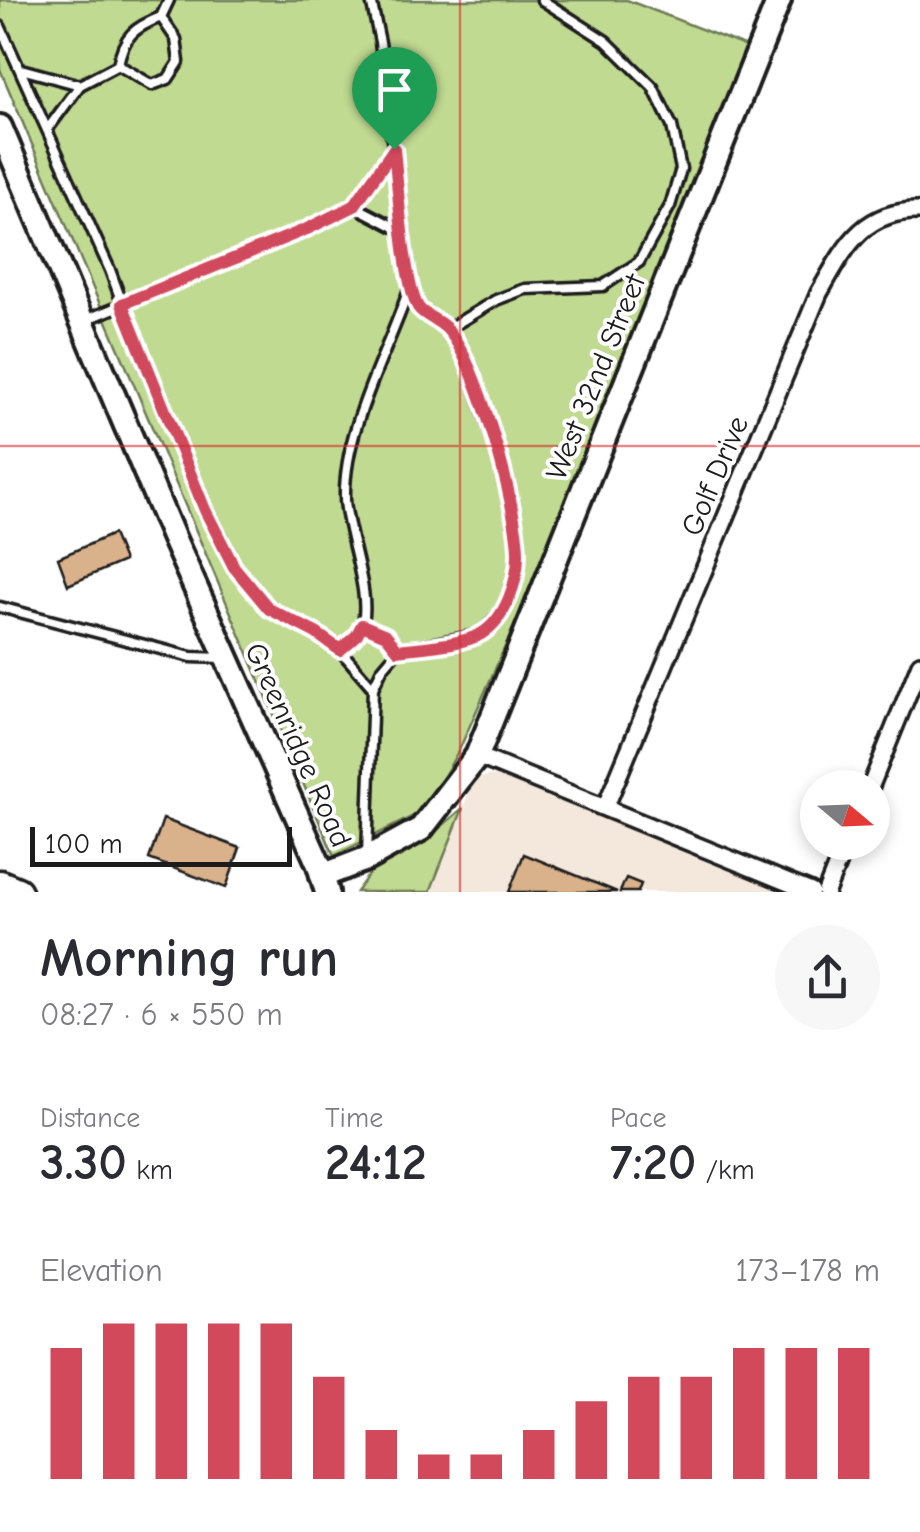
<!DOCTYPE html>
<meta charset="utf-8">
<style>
body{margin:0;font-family:"Comic Neue",sans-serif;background:#f7f7f7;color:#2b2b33;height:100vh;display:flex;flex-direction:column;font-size:38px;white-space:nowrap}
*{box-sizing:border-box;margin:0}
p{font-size:32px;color:#7c7c81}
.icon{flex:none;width:55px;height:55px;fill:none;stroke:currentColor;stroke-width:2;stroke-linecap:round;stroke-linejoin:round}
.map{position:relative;height:892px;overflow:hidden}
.side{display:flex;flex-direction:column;background:#fff;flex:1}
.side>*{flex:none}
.needle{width:65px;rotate:109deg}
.fabs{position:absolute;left:800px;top:770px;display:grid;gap:20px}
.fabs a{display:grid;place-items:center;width:90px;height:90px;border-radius:50%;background:#fff;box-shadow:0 5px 15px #0003;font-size:50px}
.scale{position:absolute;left:30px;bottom:25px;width:262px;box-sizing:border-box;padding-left:10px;border:5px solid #1c1c1c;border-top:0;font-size:28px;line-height:35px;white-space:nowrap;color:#1c1c1c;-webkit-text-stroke:8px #fff;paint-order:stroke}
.pin{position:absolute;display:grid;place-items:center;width:85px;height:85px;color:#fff;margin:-102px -42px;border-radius:50% 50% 50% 0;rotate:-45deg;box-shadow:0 0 10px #0007}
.pin .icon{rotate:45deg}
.round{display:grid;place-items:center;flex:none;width:105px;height:105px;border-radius:52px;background:#f7f7f7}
.summary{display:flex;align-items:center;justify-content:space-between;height:170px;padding:0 40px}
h1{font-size:55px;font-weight:700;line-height:75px}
.stats{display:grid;grid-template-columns:repeat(3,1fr);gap:15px;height:170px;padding:10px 40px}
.stats div{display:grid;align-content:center}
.stats b{font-size:50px;font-weight:700}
.stats small{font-size:28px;font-weight:400}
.stats p{font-size:28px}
.chart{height:280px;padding:20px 40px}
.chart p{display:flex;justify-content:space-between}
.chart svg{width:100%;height:180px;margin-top:10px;stroke:#d1495b;stroke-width:6}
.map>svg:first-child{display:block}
.built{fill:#f4e8dc}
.green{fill:#c0da91;stroke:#6e7b56;stroke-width:2.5}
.building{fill:#d9b18a;stroke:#1c1c1c;stroke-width:2.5}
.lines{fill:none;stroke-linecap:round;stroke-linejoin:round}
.lane-casing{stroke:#1c1c1c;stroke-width:15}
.street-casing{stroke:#1c1c1c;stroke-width:22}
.secondary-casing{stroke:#1c1c1c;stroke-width:30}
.highway-casing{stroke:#1c1c1c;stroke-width:35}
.lane{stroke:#fff;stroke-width:8}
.street{stroke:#fff;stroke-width:15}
.secondary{stroke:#fff;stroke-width:22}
.highway{stroke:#fff;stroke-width:28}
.route-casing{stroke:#fff;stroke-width:20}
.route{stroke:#d1495b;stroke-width:12}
.grid{fill:none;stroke:#d62828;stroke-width:2.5;stroke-opacity:0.55}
.labels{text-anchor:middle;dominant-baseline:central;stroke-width:8;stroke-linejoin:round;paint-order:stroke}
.street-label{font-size:30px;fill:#1c1c1c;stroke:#fff}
</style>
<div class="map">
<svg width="920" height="892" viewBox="0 0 920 892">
<rect width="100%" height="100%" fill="#fff"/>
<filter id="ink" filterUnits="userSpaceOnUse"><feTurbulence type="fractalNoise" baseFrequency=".01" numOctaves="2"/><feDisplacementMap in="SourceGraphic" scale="20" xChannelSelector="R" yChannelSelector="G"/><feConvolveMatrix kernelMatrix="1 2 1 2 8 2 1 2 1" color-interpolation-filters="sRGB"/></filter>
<g filter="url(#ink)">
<!-- built -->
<path class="built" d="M491,775L514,782L785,892H430L474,780Z"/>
<!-- green -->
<path class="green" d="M0,0H627L747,47L524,604L460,748L437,788L415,815L334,856L0,69Z
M463,808L430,892H356L375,866L426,840Z"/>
<!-- building -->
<path class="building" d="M113,534L124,561L68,585L58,558Z
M163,819L240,848L226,888L149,859Z
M524,854L617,892H509Z
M626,878L641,884L638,892H620Z"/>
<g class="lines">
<defs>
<path id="lane" d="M169,0L161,17C135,27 123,36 118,65L80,85L47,130L110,270L145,366L205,510L234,567L269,609L316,633L340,650L373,688L367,855
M371,0L380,42L410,286L420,310L448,329L466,360L506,478L518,552L515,584L501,612L481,634L398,650L382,669L373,688
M0,26L47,130
M118,65L152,85L168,79L179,62L176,39L161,17
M21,69L80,85
M354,206L404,232
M83,321L307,229L354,206L394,149
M448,329L496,300L525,289L603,286L639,262L670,206L681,169L672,126L653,87L606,41L542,0
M0,607L191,657L224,658
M363,625L386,635L398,650
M340,650C347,644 356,637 361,628C374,598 346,533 345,499C343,429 388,352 410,286"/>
<path id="street" d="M477,756L811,892
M870,788L920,664
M605,808L819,293C845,248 862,210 920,211
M826,892L846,842"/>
<path id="secondary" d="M0,127L173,537L319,865L327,892
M322,876L366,859L421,829L477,756L779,0"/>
<path id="highway" d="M0,885L17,892"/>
</defs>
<!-- lane casing -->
<use href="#lane" class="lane-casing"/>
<!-- street casing -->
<use href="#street" class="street-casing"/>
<!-- secondary casing -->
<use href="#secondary" class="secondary-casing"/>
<!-- highway casing -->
<use href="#highway" class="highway-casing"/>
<!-- lane -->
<use href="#lane" class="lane"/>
<!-- street -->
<use href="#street" class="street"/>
<!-- secondary -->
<use href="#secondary" class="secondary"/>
<!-- highway -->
<use href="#highway" class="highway"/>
</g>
</g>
<g class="lines" filter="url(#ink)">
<defs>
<path id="route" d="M394,149C398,184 403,280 418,307C425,317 440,320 448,330C477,362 518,509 518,554C518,581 506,619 481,634C462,645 420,647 398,650L386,635L362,625L356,636L340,650L316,633L269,609L234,567L205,510L122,304L307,229L354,206Z"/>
</defs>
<!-- route casing -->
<use href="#route" class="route-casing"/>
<!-- route -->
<use href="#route" class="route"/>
</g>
<!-- grid -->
<path class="grid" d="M460,0V892M0,446H920"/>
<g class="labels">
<!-- street labels -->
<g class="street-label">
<text transform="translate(596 377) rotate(-68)">West 32nd Street</text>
<text transform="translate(715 476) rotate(-67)">Golf Drive</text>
<text transform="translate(298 745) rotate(66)">Greenridge Road</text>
</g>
</g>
</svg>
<div class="fabs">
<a><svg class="needle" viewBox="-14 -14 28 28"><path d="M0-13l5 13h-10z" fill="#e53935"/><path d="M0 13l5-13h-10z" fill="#7c7c81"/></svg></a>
</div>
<div class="scale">100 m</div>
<div class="pin" style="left:394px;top:149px;background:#1e9e55"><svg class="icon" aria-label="arrive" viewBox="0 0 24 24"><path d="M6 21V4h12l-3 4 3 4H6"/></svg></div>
</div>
<section class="side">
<div class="summary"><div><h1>Morning run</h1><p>08:27 · 6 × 550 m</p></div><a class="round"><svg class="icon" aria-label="share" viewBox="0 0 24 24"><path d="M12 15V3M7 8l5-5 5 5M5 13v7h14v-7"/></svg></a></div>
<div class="stats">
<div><p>Distance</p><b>3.30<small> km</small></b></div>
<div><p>Time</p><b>24:12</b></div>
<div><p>Pace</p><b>7:20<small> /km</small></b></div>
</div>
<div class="chart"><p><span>Elevation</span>173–178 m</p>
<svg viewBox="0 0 160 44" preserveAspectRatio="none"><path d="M5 44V12M15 44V6M25 44V6M35 44V6M45 44V6M55 44V19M65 44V32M75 44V38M85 44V38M95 44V32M105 44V25M115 44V19M125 44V19M135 44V12M145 44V12M155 44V12"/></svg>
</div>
</section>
